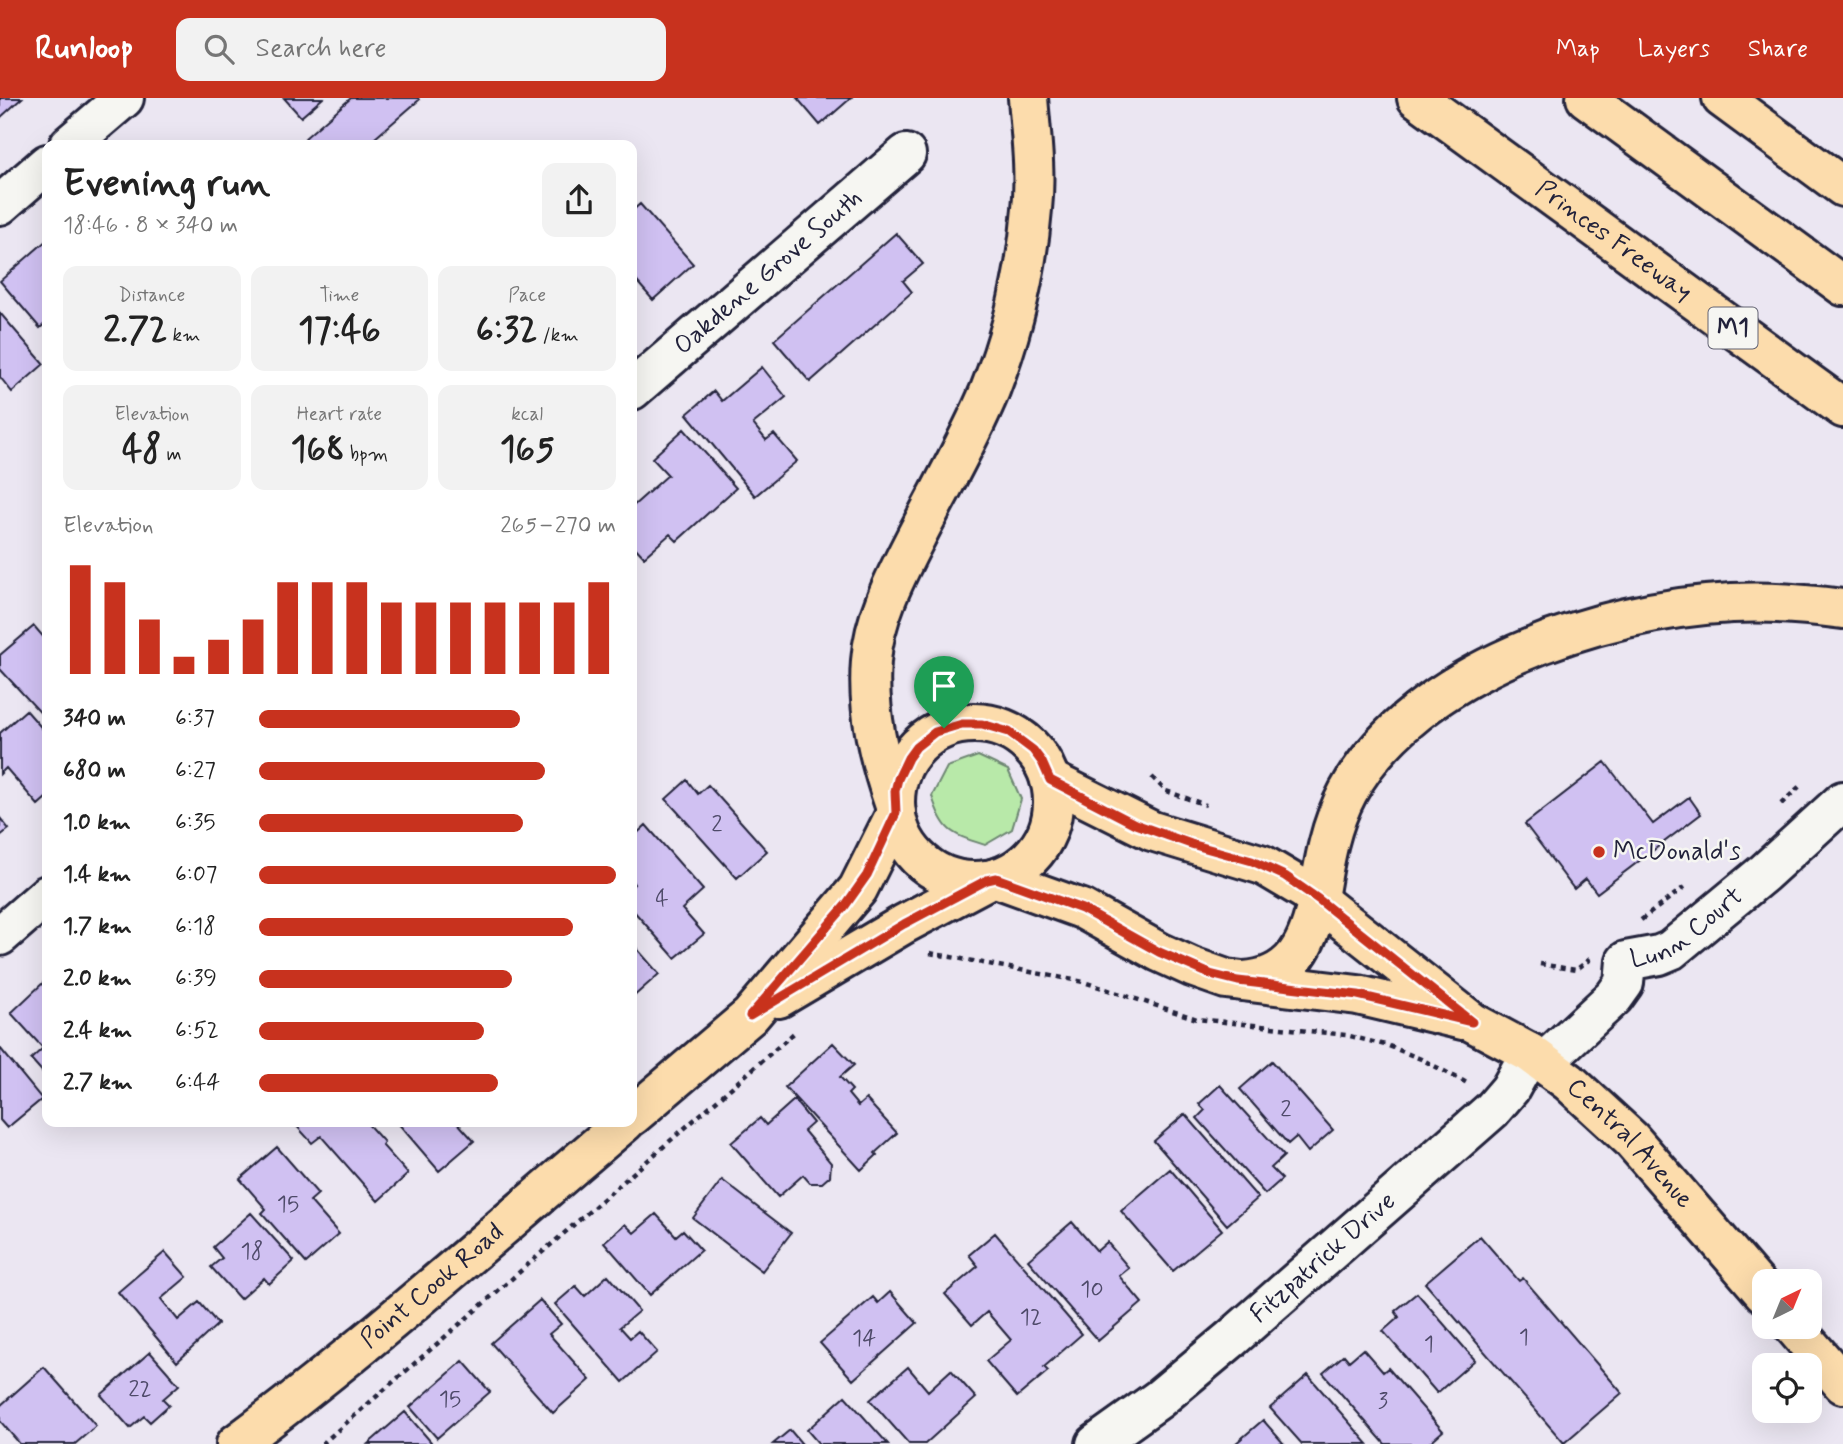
<!DOCTYPE html>
<meta charset="utf-8">
<style>
body{margin:0;font-family:Mynerve,sans-serif;background:#f2f2f2;color:#222;height:100vh;display:flex;flex-direction:column;font-size:26px;white-space:nowrap}
*{box-sizing:border-box;margin:0}
p{font-size:23px;color:#767676}
.icon{flex:none;width:38px;height:38px;fill:none;stroke:currentColor;stroke-width:2;stroke-linecap:round;stroke-linejoin:round}
.map{position:relative;flex:1;overflow:hidden}
.drawer{position:absolute;left:42px;top:42px;width:595px;height:987px;display:flex;flex-direction:column;background:#fff;border-radius:14px;box-shadow:0 7px 28px #0002}
.drawer>*{flex:none}
.needle{width:46px;rotate:43deg}
.fabs{position:absolute;left:1752px;top:1171px;display:grid;gap:14px}
.fabs a{display:grid;place-items:center;width:70px;height:70px;border-radius:14px;background:#fff;box-shadow:0 7px 28px #0002;font-size:35px}
.pin{position:absolute;display:grid;place-items:center;width:60px;height:60px;color:#fff;margin:-72px -30px;border-radius:50% 50% 50% 0;rotate:-45deg;box-shadow:0 0 7px #0007}
.pin .icon{rotate:45deg}
.round{display:grid;place-items:center;flex:none;width:74px;height:74px;border-radius:14px;background:#f2f2f2}
.head{display:flex;align-items:center;justify-content:space-between;height:119px;padding:0 21px}
h1{font-size:38px;font-weight:800;line-height:52px}
.stats{display:grid;grid-template-columns:repeat(3,1fr);gap:10px;height:119px;padding:7px 21px}
.stats div{display:grid;align-content:center;border-radius:14px;background:#f2f2f2;text-align:center}
.stats b{font-size:35px;font-weight:800}
.stats small{font-size:19px;font-weight:400}
.stats p{font-size:19px}
.chart{height:196px;padding:14px 21px}
.chart p{display:flex;justify-content:space-between}
.chart svg{width:100%;height:126px;margin-top:7px;stroke:#c8321e;stroke-width:6}
ul{padding:0 21px;list-style:none;font-size:23px}
li{display:grid;grid-template-columns:112px 84px 1fr;align-items:center;height:52px}
li i{height:18px;border-radius:9px;background:#c8321e}
header{display:flex;align-items:center;gap:42px;box-sizing:border-box;height:98px;padding:0 35px;background:#c8321e;color:#fff}
header strong{font-size:33px}
nav{display:flex;gap:38px;margin-inline-start:auto;font-size:24px}
.search{width:490px;height:63px;background:#f2f2f2;display:flex;align-items:center;gap:18px;box-sizing:border-box;padding:0 24px;border-radius:14px;color:#767676;font-size:26px}
.map>svg:first-child{display:block}
.green{fill:#b8e9a9;stroke:#6d8672;stroke-width:2}
.building{fill:#d0c1f2;stroke:#22223b;stroke-width:2}
.lines{fill:none;stroke-linecap:round;stroke-linejoin:round}
.minor-casing{stroke:#22223b;stroke-width:44}
.major-casing{stroke:#22223b;stroke-width:44}
.highway-casing{stroke:#22223b;stroke-width:44}
.path{stroke:#22223b;stroke-width:4.5;stroke-dasharray:5 5;stroke-linecap:butt}
.minor{stroke:#f6f6f2;stroke-width:38}
.major{stroke:#fcdcac;stroke-width:38}
.highway{stroke:#fcdcac;stroke-width:38}
.route-casing{stroke:#fff;stroke-width:14}
.route{stroke:#c8321e;stroke-width:9}
.poi-dot{fill:#c8321e;stroke:#f6f6f2;stroke-width:2.5}
.labels{text-anchor:middle;dominant-baseline:central;stroke-width:5;stroke-linejoin:round;paint-order:stroke}
.number-label{font-size:23px;fill:#4e4a69}
.shield{fill:#f6f6f2;stroke:#626272;stroke-width:2}
.shield-label{font-size:24px;font-weight:bold;fill:#22223b}
.street-label{font-size:26px;fill:#22223b;stroke:#f6f6f2}
.poi-label{font-size:26px;fill:#22223b;stroke:#f6f6f2;text-anchor:start}
</style>
<header>
<strong>Runloop</strong>
<div class="search"><svg class="icon" aria-label="search" viewBox="0 0 24 24"><circle cx="10" cy="10" r="6"/><path d="M15 15l6 6"/></svg>Search here</div>
<nav><a>Map</a><a>Layers</a><a>Share</a></nav>
</header>
<div class="map">
<svg width="1843" height="1346" viewBox="0 0 1843 1346">
<rect width="100%" height="100%" fill="#ebe6f2"/>
<filter id="ink" filterUnits="userSpaceOnUse"><feTurbulence type="fractalNoise" baseFrequency=".0143" numOctaves="2"/><feDisplacementMap in="SourceGraphic" scale="14" xChannelSelector="R" yChannelSelector="G"/><feConvolveMatrix kernelMatrix="1 2 1 2 8 2 1 2 1" color-interpolation-filters="sRGB"/></filter>
<g filter="url(#ink)">
<!-- green -->
<path class="green" d="M978,658L1008,672L1021,701L1012,731L985,747C951,736 943,734 932,698L947,669Z"/>
<!-- building -->
<path class="building" d="M0,0H22L0,20Z
M284,0H323L301,19Z
M351,0H418L419,2L367,47H311L305,40Z
M797,0H851L820,27Z
M640,106L693,166L653,202L632,178V113Z
M896,135L923,166L903,183L912,194L810,284L774,242Z
M47,142V224L40,230L0,183Z
M0,215L44,266L12,294L0,279Z
M762,269L786,299L753,326L766,342L774,336L797,363L755,398L687,316L714,293L722,303Z
M684,331L736,390L677,443L670,436L644,459L632,446V409L668,377L652,360Z
M34,528L47,543V622L0,571V557Z
M26,612L47,636V699L38,707L6,670L0,676V635Z
M1605,664L1653,726L1689,699L1701,716L1597,795L1586,781L1574,791L1525,726Z
M687,682L698,696L708,687L767,753L737,780L666,701Z
M0,720L9,731L0,738Z
M646,727L703,792L682,811L704,836L675,860L632,811V788L634,786L632,783V740Z
M632,845L659,876L632,900Z
M47,881V979L31,961L43,950L11,915Z
M833,945L854,967L840,979L852,992L848,996L858,1008L866,1001L897,1035L875,1055L877,1057L861,1072L785,989Z
M0,950L42,1001L7,1030L0,1022Z
M1272,963L1333,1032L1308,1054L1296,1039L1288,1046L1240,991Z
M1220,987L1284,1058L1271,1070L1282,1081L1265,1096L1197,1020L1205,1012L1199,1006Z
M794,1002L813,1025L804,1033L831,1065L830,1078L822,1085H810L803,1077L778,1099L731,1045L760,1020L766,1027Z
M1185,1016L1258,1100L1227,1127L1154,1043Z
M293,1024H366L384,1044L382,1047L408,1076L378,1103L321,1038L312,1045Z
M397,1024H457L474,1043L439,1073Z
M277,1049L318,1096L310,1103L339,1136L306,1165L262,1115L266,1111L240,1081Z
M1170,1071L1222,1132L1173,1173L1121,1113Z
M722,1082L791,1135L762,1173L693,1120Z
M251,1115L294,1163L269,1186L264,1180L240,1201L211,1169L222,1160L213,1149Z
M656,1116L676,1138L683,1132L701,1152L650,1197L604,1144L625,1126L634,1135Z
M1072,1124L1097,1153L1107,1144L1129,1170L1119,1178L1142,1205L1098,1243L1028,1162Z
M995,1135L1082,1236L1044,1269L1048,1273L1017,1299L986,1263L1011,1242L987,1214L972,1227L945,1196L978,1168L969,1157Z
M1480,1138L1519,1183L1523,1180L1622,1295L1564,1345L1425,1185Z
M165,1154L187,1179L161,1201L178,1222L199,1204L218,1226L177,1264L118,1194Z
M608,1177L639,1213L620,1229L630,1240L638,1233L657,1254L623,1284L555,1206L576,1188L585,1198Z
M890,1194L917,1225L853,1282L820,1245L873,1199L878,1205Z
M1417,1195L1475,1262L1437,1295L1383,1233L1399,1219L1395,1213Z
M540,1202L561,1226L549,1236L590,1282L553,1315L491,1245Z
M1363,1251L1383,1274L1388,1270L1443,1333L1428,1346H1385L1323,1275L1344,1257L1349,1263Z
M150,1254L179,1287L163,1301L169,1307L150,1324L144,1318L130,1330L101,1297Z
M463,1263L490,1294L437,1340L410,1309Z
M44,1269L96,1328L75,1346H20L0,1323V1308Z
M908,1269L928,1293L951,1272L976,1300L925,1346H909L870,1302Z
M1308,1277L1368,1346H1302L1270,1310Z
M845,1298L888,1346H819L807,1332Z
M405,1314L431,1344L429,1346H368Z
M1263,1322L1284,1346H1235Z
M790,1332L802,1346H773Z"/>
<g class="lines">
<defs>
<g id="minor">
<path d="M69,47L124,0"/>
<path d="M0,107L47,66"/>
<path id="s1" d="M632,292L906,56"/>
<path d="M0,838L47,797"/>
<path id="s2" d="M1544,964L1614,899L1624,885L1626,863L1659,857L1671,852L1764,775L1843,703"/>
<path id="s3" d="M1096,1346L1159,1301L1231,1241L1492,1012L1510,991L1530,955"/>
</g>
<g id="major">
<circle cx="974" cy="704" r="79"/>
<path id="s4" d="M1050,682L1152,733L1263,767L1305,792L1472,924L1530,955L1569,984L1631,1041L1764,1195"/>
<path d="M996,780L1082,811L1159,854L1192,869L1226,881L1358,897L1463,922"/>
<path d="M1244,883C1294,880 1309,844 1318,801"/>
<path d="M779,900L904,826L987,782"/>
<path d="M632,1018L750,918L858,791L896,715"/>
<path d="M1793,1228L1843,1286"/>
<path id="s5" d="M236,1346C371,1246 497,1132 625,1024"/>
</g>
<g id="highway">
<path id="s6" d="M1417,0L1843,310"/>
<path d="M1586,0L1843,188"/>
<path d="M1722,0L1843,89"/>
<path d="M895,708C879,661 867,614 871,563C874,519 896,478 916,439C941,390 969,343 990,292C1012,236 1027,172 1032,111C1036,75 1031,37 1028,0"/>
<path d="M1318,801C1324,764 1330,727 1348,694C1413,573 1602,511 1732,505C1770,503 1806,506 1843,511"/>
</g>
</defs>
<!-- minor casing -->
<use href="#minor" class="minor-casing"/>
<!-- major casing -->
<use href="#major" class="major-casing"/>
<!-- highway casing -->
<use href="#highway" class="highway-casing"/>
<!-- path -->
<path class="path" d="M1152,679L1166,693L1206,707
M1781,706L1802,686
M1641,822L1687,787
M930,855L1084,884L1197,921L1346,937L1389,948L1421,961L1469,986
M1540,866L1576,872L1590,861
M322,1346L794,935"/>
<!-- minor -->
<use href="#minor" class="minor"/>
<!-- major -->
<use href="#major" class="major"/>
<!-- highway -->
<use href="#highway" class="highway"/>
</g>
</g>
<g class="lines" filter="url(#ink)">
<defs>
<path id="route" d="M962,626H982L1009,634L1033,652L1042,664L1050,682L1135,726L1191,746L1252,763L1285,778L1318,801L1472,924L1358,897L1238,883L1210,876L1159,854L1082,811L996,780L987,782L904,826L750,918L845,808L867,777L896,715L895,693L898,681L908,660L916,649L935,634Z"/>
</defs>
<!-- route casing -->
<use href="#route" class="route-casing"/>
<!-- route -->
<use href="#route" class="route"/>
</g>
<!-- markers -->
<circle class="poi-dot" cx="1599" cy="754" r="7"/>
<g class="labels">
<!-- number labels -->
<g class="number-label">
<text x="717" y="727">2</text>
<text x="662" y="801">4</text>
<text x="1286" y="1012">2</text>
<text x="288" y="1107">15</text>
<text x="252" y="1154">18</text>
<text x="1092" y="1192">10</text>
<text x="1031" y="1220">12</text>
<text x="1524" y="1240">1</text>
<text x="864" y="1241">14</text>
<text x="1429" y="1247">1</text>
<text x="140" y="1292">22</text>
<text x="450" y="1302">15</text>
<text x="1383" y="1304">3</text>
</g>
<!-- shield labels -->
<rect class="shield" x="1708.5" y="209.5" width="49" height="41" rx="5"/>
<g class="shield-label">
<text x="1733" y="230">M1</text>
</g>
<!-- street labels -->
<g class="street-label">
<text stroke="none"><textPath href="#s6" startOffset="243">Princes Freeway</textPath></text>
<text stroke="none"><textPath href="#s1" startOffset="180">Oakdene Grove South</textPath></text>
<text stroke="none"><textPath href="#s2" startOffset="205">Lunn Court</textPath></text>
<text stroke="none"><textPath href="#s4" startOffset="693">Central Avenue</textPath></text>
<text stroke="none"><textPath href="#s3" startOffset="294">Fitzpatrick Drive</textPath></text>
<text stroke="none"><textPath href="#s5" startOffset="252">Point Cook Road</textPath></text>
</g>
<!-- poi labels -->
<g class="poi-label">
<text x="1613" y="754">McDonald's</text>
</g>
</g>
</svg>
<div class="fabs">
<a><svg class="needle" viewBox="-14 -14 28 28"><path d="M0-13l5 13h-10z" fill="#e53935"/><path d="M0 13l5-13h-10z" fill="#767676"/></svg></a>
<a><svg class="icon" aria-label="locate" viewBox="0 0 24 24"><circle cx="12" cy="12" r="6"/><path d="M12 2v4M12 18v4M2 12h4M18 12h4"/></svg></a>
</div>
<div class="pin" style="left:944px;top:630px;background:#1e9e55"><svg class="icon" aria-label="arrive" viewBox="0 0 24 24"><path d="M6 21V4h12l-3 4 3 4H6"/></svg></div>
<section class="drawer">
<div class="head"><div><h1>Evening run</h1><p>18:46 · 8 × 340 m</p></div><a class="round"><svg class="icon" aria-label="share" viewBox="0 0 24 24"><path d="M12 15V3M7 8l5-5 5 5M5 13v7h14v-7"/></svg></a></div>
<div class="stats">
<div><p>Distance</p><b>2.72<small> km</small></b></div>
<div><p>Time</p><b>17:46</b></div>
<div><p>Pace</p><b>6:32<small> /km</small></b></div>
</div>
<div class="stats">
<div><p>Elevation</p><b>48<small> m</small></b></div>
<div><p>Heart rate</p><b>168<small> bpm</small></b></div>
<div><p>kcal</p><b>165</b></div>
</div>
<div class="chart"><p><span>Elevation</span>265–270 m</p>
<svg viewBox="0 0 160 44" preserveAspectRatio="none"><path d="M5 44V6M15 44V12M25 44V25M35 44V38M45 44V32M55 44V25M65 44V12M75 44V12M85 44V12M95 44V19M105 44V19M115 44V19M125 44V19M135 44V19M145 44V19M155 44V12"/></svg>
</div>
<ul>
<li><b>340 m</b>6:37<i style="width:73%"></i></li>
<li><b>680 m</b>6:27<i style="width:80%"></i></li>
<li><b>1.0 km</b>6:35<i style="width:74%"></i></li>
<li><b>1.4 km</b>6:07<i style="width:100%"></i></li>
<li><b>1.7 km</b>6:18<i style="width:88%"></i></li>
<li><b>2.0 km</b>6:39<i style="width:71%"></i></li>
<li><b>2.4 km</b>6:52<i style="width:63%"></i></li>
<li><b>2.7 km</b>6:44<i style="width:67%"></i></li>
</ul>
</section>
</div>
